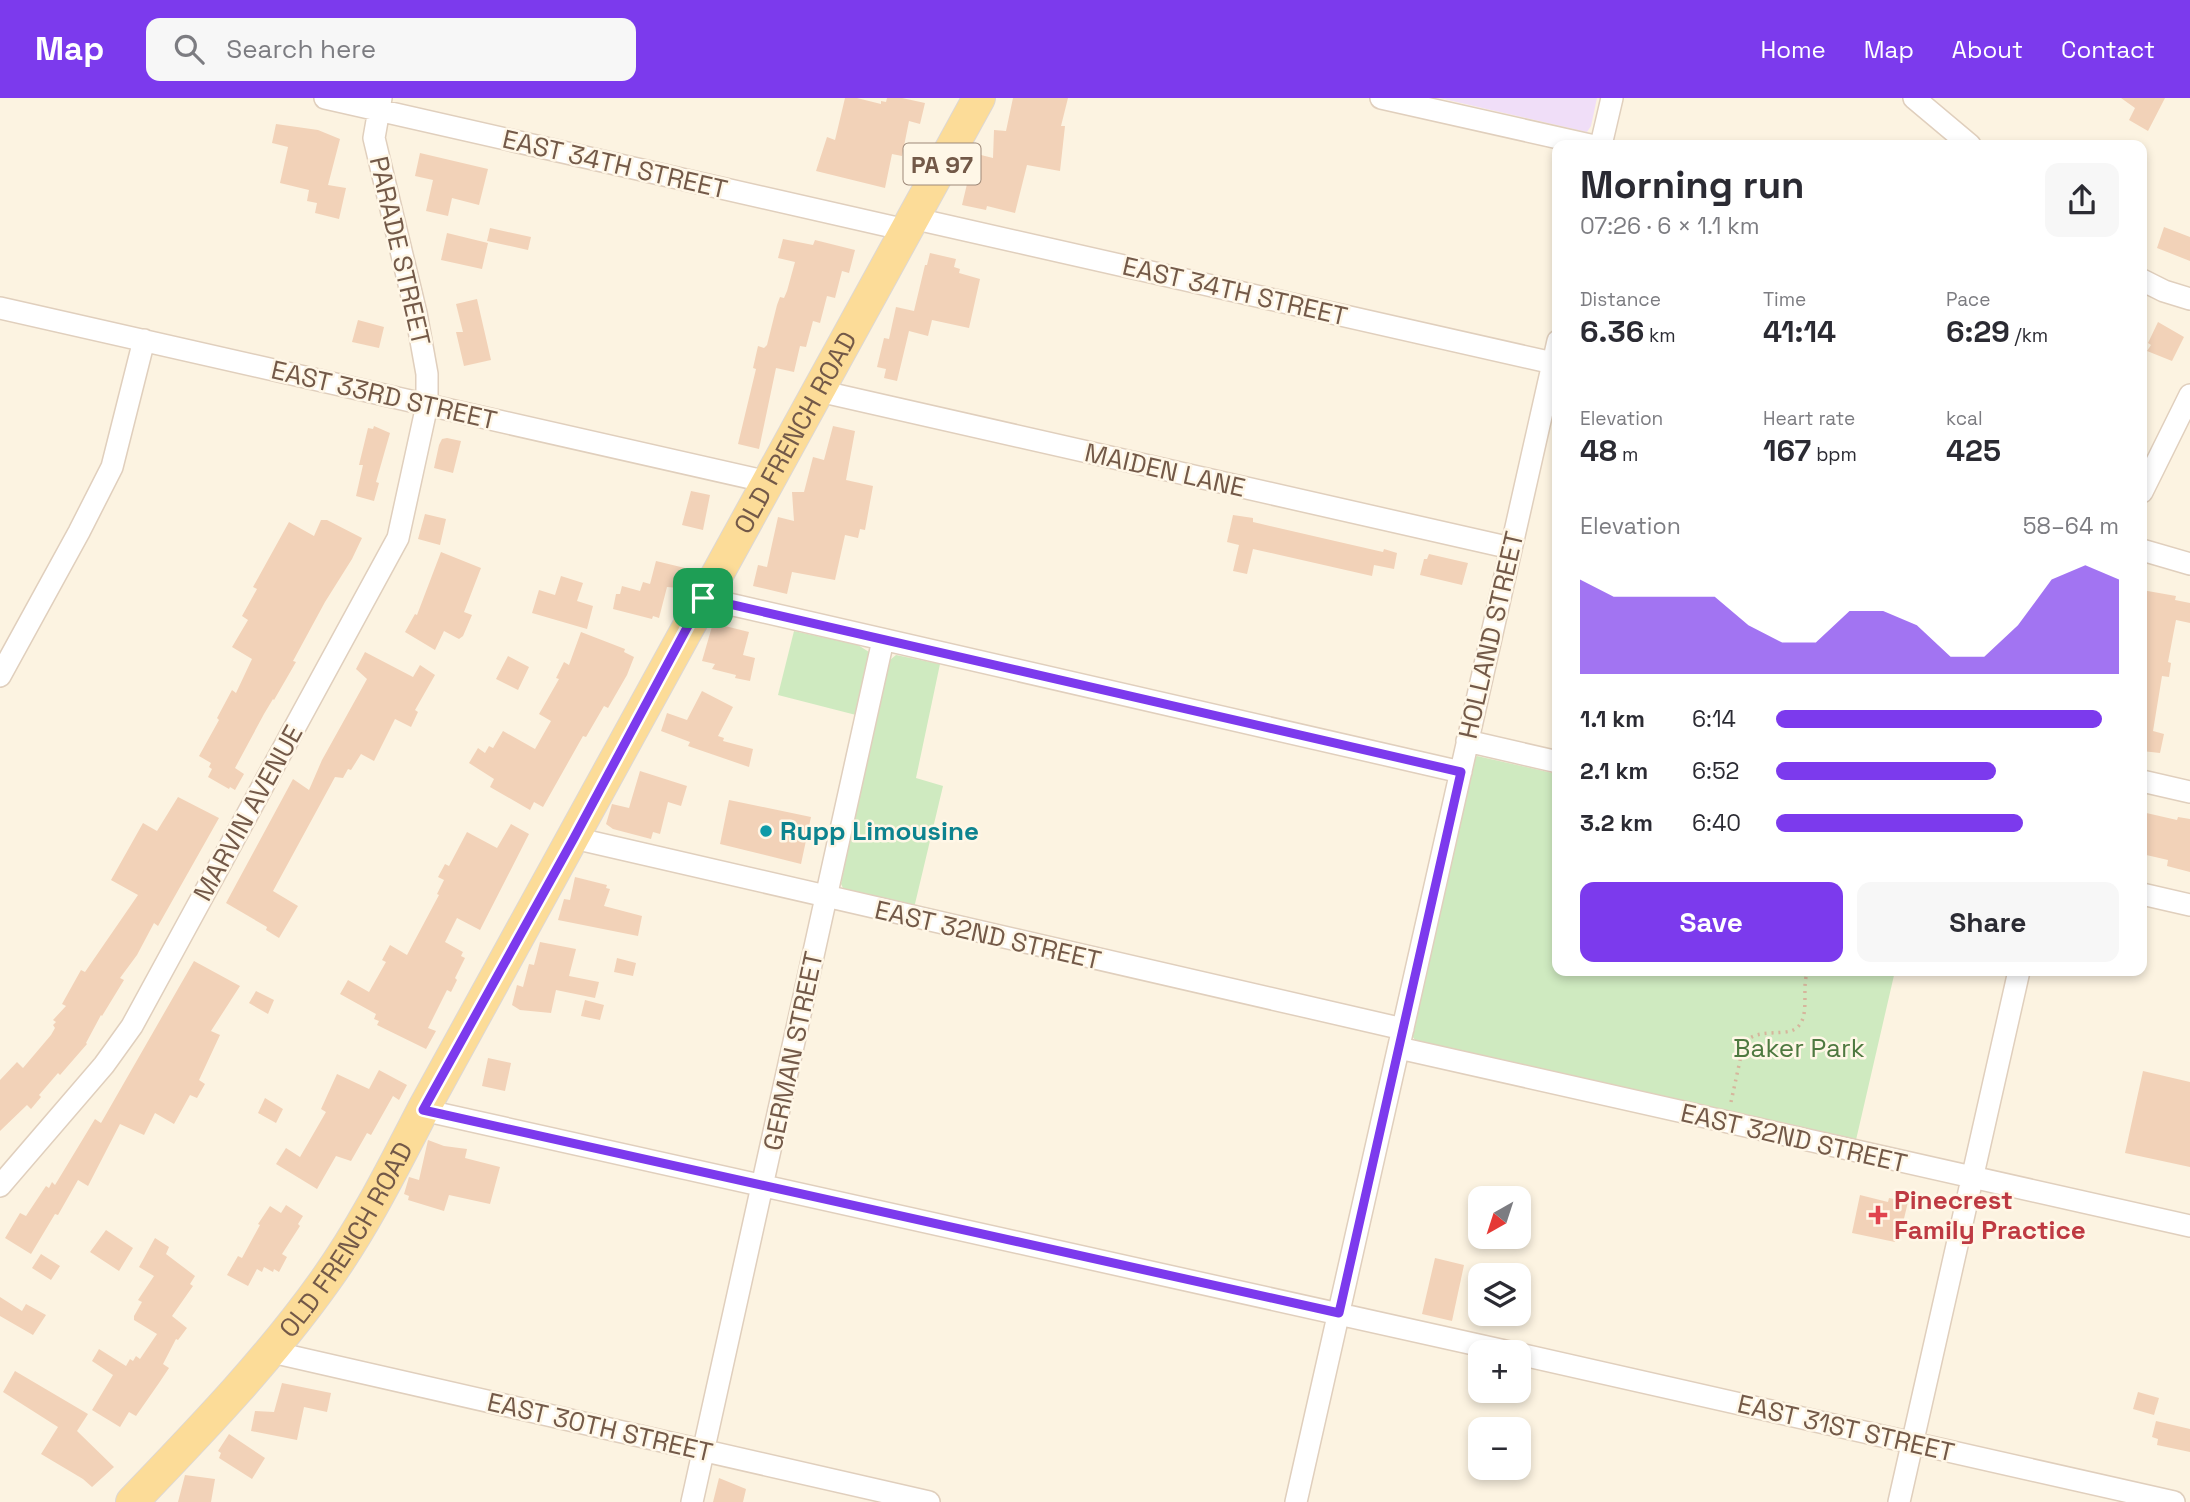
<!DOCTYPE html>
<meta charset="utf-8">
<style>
body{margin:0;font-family:"Space Grotesk",sans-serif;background:#f7f7f7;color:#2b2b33;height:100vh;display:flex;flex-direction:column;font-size:26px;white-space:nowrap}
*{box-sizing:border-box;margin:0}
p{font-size:23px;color:#7c7c81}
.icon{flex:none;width:38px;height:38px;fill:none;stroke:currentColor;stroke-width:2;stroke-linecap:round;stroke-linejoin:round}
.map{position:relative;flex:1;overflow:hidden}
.panel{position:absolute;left:1552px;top:42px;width:595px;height:836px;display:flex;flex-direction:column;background:#fff;border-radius:14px;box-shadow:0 4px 10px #0003}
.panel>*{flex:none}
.needle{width:46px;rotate:219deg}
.fabs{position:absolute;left:1468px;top:1088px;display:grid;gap:14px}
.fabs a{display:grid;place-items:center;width:63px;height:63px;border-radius:14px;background:#fff;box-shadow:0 4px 10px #0003;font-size:35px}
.pin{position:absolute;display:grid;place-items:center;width:60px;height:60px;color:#fff;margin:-30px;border-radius:14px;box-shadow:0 4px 10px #0006}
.round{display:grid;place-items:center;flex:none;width:74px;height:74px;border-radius:14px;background:#f7f7f7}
.headline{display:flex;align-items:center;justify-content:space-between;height:119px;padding:0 28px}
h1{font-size:38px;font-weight:600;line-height:52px}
.figures{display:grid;grid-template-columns:repeat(3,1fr);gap:10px;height:119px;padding:7px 28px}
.figures div{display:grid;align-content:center}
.figures b{font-size:30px;font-weight:600}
.figures small{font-size:19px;font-weight:400}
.figures p{font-size:19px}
.chart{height:196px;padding:14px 28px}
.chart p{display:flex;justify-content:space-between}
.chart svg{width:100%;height:126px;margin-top:7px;fill:#7c3aed;opacity:.7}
.cta{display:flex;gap:14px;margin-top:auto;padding:14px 28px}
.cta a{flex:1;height:80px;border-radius:14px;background:#7c3aed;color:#fff;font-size:28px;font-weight:600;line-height:80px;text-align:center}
.cta a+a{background:#f7f7f7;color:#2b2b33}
ul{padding:0 28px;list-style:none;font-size:23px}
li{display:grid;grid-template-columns:112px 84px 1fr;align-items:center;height:52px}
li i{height:18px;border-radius:9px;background:#7c3aed}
header{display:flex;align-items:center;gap:42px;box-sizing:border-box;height:98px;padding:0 35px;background:#7c3aed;color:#fff}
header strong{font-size:33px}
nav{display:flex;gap:38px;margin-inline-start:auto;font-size:24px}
.search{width:490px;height:63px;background:#f7f7f7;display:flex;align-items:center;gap:18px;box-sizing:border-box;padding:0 24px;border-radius:14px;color:#7c7c81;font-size:26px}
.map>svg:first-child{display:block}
.education{fill:#f0def8}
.green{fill:#cfeac0}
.building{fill:#f2d2b8}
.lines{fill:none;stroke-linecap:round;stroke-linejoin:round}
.street-casing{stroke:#e0cfbd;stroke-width:24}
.primary-casing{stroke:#ddd7d3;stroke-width:34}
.path{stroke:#d6b59c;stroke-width:3.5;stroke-dasharray:2 5;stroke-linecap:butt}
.street{stroke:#fff;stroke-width:21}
.primary{stroke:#fcdc98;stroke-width:32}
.route-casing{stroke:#fff;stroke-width:14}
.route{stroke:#7c3aed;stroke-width:9}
.culture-dot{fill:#0f9aa8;stroke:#fff7e7;stroke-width:2.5}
.health-dot{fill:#e0444e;stroke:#fff7e7;stroke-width:2.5}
.labels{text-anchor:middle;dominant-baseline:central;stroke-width:5;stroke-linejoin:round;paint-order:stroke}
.shield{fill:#fff7e7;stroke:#9d8878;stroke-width:2}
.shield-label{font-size:24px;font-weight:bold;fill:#735948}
.street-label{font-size:26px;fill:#735948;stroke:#fff7e7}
.culture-label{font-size:26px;font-weight:bold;fill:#0d838f;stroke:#fff7e7;text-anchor:start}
.park-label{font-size:26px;fill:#4e7940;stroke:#fff7e7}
.health-label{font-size:26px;font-weight:bold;fill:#be3a42;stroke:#fff7e7;text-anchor:start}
</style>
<header>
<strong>Map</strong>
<div class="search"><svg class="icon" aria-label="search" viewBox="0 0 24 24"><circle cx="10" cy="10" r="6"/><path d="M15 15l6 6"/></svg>Search here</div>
<nav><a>Home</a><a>Map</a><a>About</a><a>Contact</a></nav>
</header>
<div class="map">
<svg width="2190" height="1404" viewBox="0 0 2190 1404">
<rect width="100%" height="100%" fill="#fcf3e1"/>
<!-- education -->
<path class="education" d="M1439,0H1597L1591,28L1587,34Z"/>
<!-- green -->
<path class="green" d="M794,533L858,547L869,554L856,617L778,597Z
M896,557L940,566L916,680L943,688L914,810L844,792L841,786L866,661L890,562Z
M1477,658L1557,676L1558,873H1895L1856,1042L1415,942L1412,938L1413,932L1473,662Z"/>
<!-- building -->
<path class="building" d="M845,0H857L881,6V3L886,4L887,0H902L925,5L920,26L909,23L902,58L892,56L885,90L816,73L827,39L835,42Z
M1013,0H1068L1061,28H1065L1060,73L1027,67L1015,115L987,108L986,112L962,107L967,86L974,87L981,57L993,60L994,32L1006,33Z
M2121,0H2165L2148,33L2129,22L2135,10Z
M276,26L318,32L340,41L328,87L346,90L339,121L315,115L317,105L307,103L309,92L280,85L288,49L272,45Z
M420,55L488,71L479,107L452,100L448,118L426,113L433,82L415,78Z
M2164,129L2190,139V163L2157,150Z
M490,130L531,139L528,152L487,143Z
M447,135L488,145L482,171L441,162Z
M783,141L813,147L815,142L855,152L849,175L842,173L835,200L827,198L820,225L813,223L806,249L800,248L794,274L776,270L759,351L738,346L756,271L753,270L758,248L764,250L767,247L777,207L780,199L784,200L787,193L795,164L778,160Z
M930,155L956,161L954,169L960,171L959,175L980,181L969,230L932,222L928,238L909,233L897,283L884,280L886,271L877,269L884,240L889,241L896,209L914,213L925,167H927Z
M477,201L491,262L464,268L456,234H463L456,206Z
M358,222L384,229L379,250L352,244Z
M2158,224L2184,239L2172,263L2147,253L2151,247L2148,245Z
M374,328L390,335L376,384L379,385L374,403L356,398L363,367H359L368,330L373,331Z
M833,328L855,333L846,382L873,388L865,432L860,431L858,440L845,437L835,482L792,474L787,496L753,488L758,467L767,469L778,419L794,423L792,394H804L813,359L824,362Z
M447,340L461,343L453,375L434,370L439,347L442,341Z
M691,393L710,397L703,432L682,427Z
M425,416L446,421L440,447L418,441Z
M1233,417L1253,420V424L1348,446L1383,454L1384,451L1397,455L1394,471L1374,467L1372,478L1253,451L1247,476L1233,473L1239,447L1227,444Z
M321,422H327L362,440L352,461L325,504L293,563L296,564L274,602L273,601L264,616L235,670L244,676L235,692L230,689L229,691L208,679L212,671L209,669L211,665L199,658L219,622L217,620L232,592L236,595L252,561L232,549L248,522L242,518L257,491L253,489L289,424L314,438Z
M441,454L481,470L464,514L472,517L463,538L459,541L444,533L435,552L405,534L415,516L417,517Z
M1429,456L1468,465L1462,487L1420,477L1424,461H1427Z
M656,463L685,470L680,490L667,489L659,520L653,518L652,521L613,511L616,496H620L622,488L640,493L643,484L650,486Z
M561,478L583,485L577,503L593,508L587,531L532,515L539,492L555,497Z
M2142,492L2176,498L2175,502L2190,505V525L2176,522L2168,564L2171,565L2169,579L2162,578L2153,633L2164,636L2160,655L2142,653Z
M713,525L749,534L743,557L755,560L750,583L735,580L736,577L712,571L715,566L702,563Z
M581,534L625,551L624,554L634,559L627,577L608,610L604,608L586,639L583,638L543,709L534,704L530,712L490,689L494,681L469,665L478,650L485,655L489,648L493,650L503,633L535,651L551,623L539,616L559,581L556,580L564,564L569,567Z
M365,554L413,579L420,567L435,577L415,612L418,614L411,629L395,621L374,663L361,656L351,672L348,671L343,680L335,679L273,793L298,808L279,840L266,832L267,829L226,805L293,681L309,692L322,662L367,581L356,571Z
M508,558L529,569L518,592L496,581Z
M702,593L733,609L718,638L724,640L723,643L753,651L749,669L688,648L690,644L661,633L667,615L687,622Z
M640,673L687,688L681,708L668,704L660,736L653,734L651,741L613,731L606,726L612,706L629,710Z
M178,699L219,720L158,828L154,825L137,857L120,880L124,882L102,918L101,917L86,945L87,946L60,977L58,975L39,997L41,999L31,1011L27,1007L0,1033V982L17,964L23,970L51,937L55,930L53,927L56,924L53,922L66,908L62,906L81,872L85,874L138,797L111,782L143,725L157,733Z
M729,702L811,719L801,766L720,746Z
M2142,714L2177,722L2178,719L2190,721V774L2167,768L2168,762L2142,756Z
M511,726L529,736L480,832L457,820L445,844L463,854L461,858L465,860L455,880L457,882L451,894L447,892L428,930L436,933L426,951L377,927L379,923L374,921L376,916L340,896L348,882L369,894L386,864L382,862L390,847L407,857L439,797L437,796L444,782L438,779L445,766L449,768L467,734L497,750Z
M575,779L607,787L606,790L610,791L604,808L642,818L638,838L558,822L564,801L570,802Z
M540,844L576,851L569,878L599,884L595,900L556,892L551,915L520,912L512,907L517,887L523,889L529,866L534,867Z
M617,860L636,865L633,878L614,874Z
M194,863L240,888L211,933L220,937L199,982L205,986L197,1000L190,997L174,1026L155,1015L144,1037L120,1026L88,1088L78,1082L58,1117L55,1116L31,1156L5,1140L20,1115L26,1118L46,1088L49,1090L52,1084L55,1087L95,1021L101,1025Z
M256,893L274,902L268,916L249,905Z
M585,902L604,907L600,922L581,918Z
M488,960L511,965L505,993L482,988Z
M379,972L407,987L399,1002L393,998L371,1037L367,1035L351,1063L336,1058L317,1091L276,1066L286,1050L300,1059L326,1014L321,1011L337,976L369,991Z
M2143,973L2190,984V1069L2125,1055Z
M265,1000L283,1011L276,1025L258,1015Z
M428,1042L444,1048L467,1051L465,1060L500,1069L490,1106L449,1097L444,1113L408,1102L409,1098L404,1096L409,1079L419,1082Z
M1860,1097L1888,1104L1889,1100L1908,1104L1901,1133L1898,1132L1895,1144L1852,1135Z
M286,1107L303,1118L298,1126L300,1128L282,1156L287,1159L279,1174L274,1171L273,1174L264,1169L262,1174L257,1171L248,1188L227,1177L238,1158L242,1160L260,1127L258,1126L270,1108L281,1115Z
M106,1132L133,1150L119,1173L90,1154Z
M155,1140L169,1149L166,1156L195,1178L190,1186L193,1188L172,1218L187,1230L178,1242L176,1241L163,1266L169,1270L159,1285L136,1318L129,1314L120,1329L92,1312L113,1277L92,1263L99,1251L126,1268L130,1261L133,1263L136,1258L140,1261L157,1236L134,1222V1218L142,1204L138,1202L154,1178L139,1169Z
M41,1156L60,1168L51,1182L32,1170Z
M1435,1160L1464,1167L1452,1223L1422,1216Z
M0,1199L22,1213L26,1206L46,1217L33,1237L0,1218Z
M15,1273L88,1316L77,1333L114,1369L92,1389L83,1381L41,1356L58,1329L3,1294Z
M282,1285L331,1295L327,1314L304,1309L297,1342L251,1333L255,1313L274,1314Z
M2138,1294L2159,1300L2154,1317L2133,1311Z
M2156,1323L2190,1331V1354L2157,1347L2158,1341L2152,1339Z
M229,1336L265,1360L252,1381L219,1360L221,1355L218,1353Z
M185,1377L215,1381L211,1404H178Z
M719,1380L746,1391L743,1404H713Z"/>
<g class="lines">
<defs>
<path id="street" d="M325,0L906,132
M1381,0L1590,47
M1914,0L1970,47
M1601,47L1612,0
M912,120L1553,265L1558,269
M2142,182L2164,193L2190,201
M0,210L768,384
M819,293L1511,450
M2142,394L2190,297
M2142,452L2190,466
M703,500L1461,674
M0,578L79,434L112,369L144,242
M1467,643L1558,664
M2142,683L2190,694
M574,740L1403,931
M2142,796L2190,807
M1399,950L2190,1128
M423,1012L1514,1255
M0,1088L104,967L132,928L398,440L427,307V276L416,215L374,40L381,0
M272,1254L929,1404
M1519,1256L2174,1404
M692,1404L883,542
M1296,1404L1558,243
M1899,1404L2019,873"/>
<g id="primary">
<path id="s1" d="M132,1404C200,1333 268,1263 325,1183C363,1130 393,1070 423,1012L979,0"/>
</g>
</defs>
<!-- street casing -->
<use href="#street" class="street-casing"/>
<!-- primary casing -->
<use href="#primary" class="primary-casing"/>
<!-- path -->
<path class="path" d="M1731,1004L1744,944C1757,933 1769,936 1785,934C1816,931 1799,891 1808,873"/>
<!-- street -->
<use href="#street" class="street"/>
<!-- primary -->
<use href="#primary" class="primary"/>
</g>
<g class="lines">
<defs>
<path id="route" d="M703,500L1461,674L1339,1215L423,1012L574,740Z"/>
</defs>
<!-- route casing -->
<use href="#route" class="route-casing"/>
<!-- route -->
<use href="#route" class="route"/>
</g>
<!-- markers -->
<circle class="culture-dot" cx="766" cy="733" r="7"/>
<path class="health-dot" d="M1874.5 1106.5h7v7h7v7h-7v7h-7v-7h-7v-7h7z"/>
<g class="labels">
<!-- shield labels -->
<rect class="shield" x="903.5" y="45.5" width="77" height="41" rx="5"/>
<g class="shield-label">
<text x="942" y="66">PA 97</text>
</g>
<!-- street labels -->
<g class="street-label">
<text transform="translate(615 66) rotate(13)">EAST 34TH STREET</text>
<text transform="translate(400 153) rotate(77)">PARADE STREET</text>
<text transform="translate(1235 193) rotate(13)">EAST 34TH STREET</text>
<text transform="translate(384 297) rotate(13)">EAST 33RD STREET</text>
<text stroke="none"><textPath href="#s1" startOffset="1264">OLD FRENCH ROAD</textPath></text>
<text transform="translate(1165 372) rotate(13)">MAIDEN LANE</text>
<text transform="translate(1491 537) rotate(-77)">HOLLAND STREET</text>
<text transform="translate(248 715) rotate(-61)">MARVIN AVENUE</text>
<text transform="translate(988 837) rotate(13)">EAST 32ND STREET</text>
<text transform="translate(793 953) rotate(-78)">GERMAN STREET</text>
<text transform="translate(1794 1040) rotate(13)">EAST 32ND STREET</text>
<text stroke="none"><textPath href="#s1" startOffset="340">OLD FRENCH ROAD</textPath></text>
<text transform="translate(600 1329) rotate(13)">EAST 30TH STREET</text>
<text transform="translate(1846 1330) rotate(13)">EAST 31ST STREET</text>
</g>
<!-- culture labels -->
<g class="culture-label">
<text x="780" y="733">Rupp Limousine</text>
</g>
<!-- park labels -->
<g class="park-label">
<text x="1799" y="950">Baker Park</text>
</g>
<!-- health labels -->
<g class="health-label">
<text x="1894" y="1102">Pinecrest<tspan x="1894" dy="30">Family Practice</tspan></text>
</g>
</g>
</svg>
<div class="fabs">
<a><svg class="needle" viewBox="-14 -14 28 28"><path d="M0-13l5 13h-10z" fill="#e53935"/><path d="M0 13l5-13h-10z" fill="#7c7c81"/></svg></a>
<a><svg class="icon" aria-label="layers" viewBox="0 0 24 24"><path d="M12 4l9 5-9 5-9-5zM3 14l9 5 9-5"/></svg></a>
<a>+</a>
<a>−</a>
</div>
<div class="pin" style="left:703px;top:500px;background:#1e9e55"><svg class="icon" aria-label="arrive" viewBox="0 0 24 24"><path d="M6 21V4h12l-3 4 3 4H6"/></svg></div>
<section class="panel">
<div class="headline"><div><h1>Morning run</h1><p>07:26 · 6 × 1.1 km</p></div><a class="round"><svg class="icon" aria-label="share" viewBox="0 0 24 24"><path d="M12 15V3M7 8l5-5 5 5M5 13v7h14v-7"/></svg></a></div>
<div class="figures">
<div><p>Distance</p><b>6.36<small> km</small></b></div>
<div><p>Time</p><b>41:14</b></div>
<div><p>Pace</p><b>6:29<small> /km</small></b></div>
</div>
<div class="figures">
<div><p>Elevation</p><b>48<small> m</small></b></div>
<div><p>Heart rate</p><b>167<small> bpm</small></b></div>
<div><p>kcal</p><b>425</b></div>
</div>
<div class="chart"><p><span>Elevation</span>58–64 m</p>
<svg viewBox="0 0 160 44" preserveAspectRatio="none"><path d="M0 44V11L10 17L20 17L30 17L40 17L50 27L60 33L70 33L80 22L90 22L100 27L110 38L120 38L130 27L140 11L150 6L160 11V44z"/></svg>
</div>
<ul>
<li><b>1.1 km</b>6:14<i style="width:95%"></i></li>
<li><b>2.1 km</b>6:52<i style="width:64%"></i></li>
<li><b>3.2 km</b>6:40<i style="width:72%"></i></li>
</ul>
<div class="cta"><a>Save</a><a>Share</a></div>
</section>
</div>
